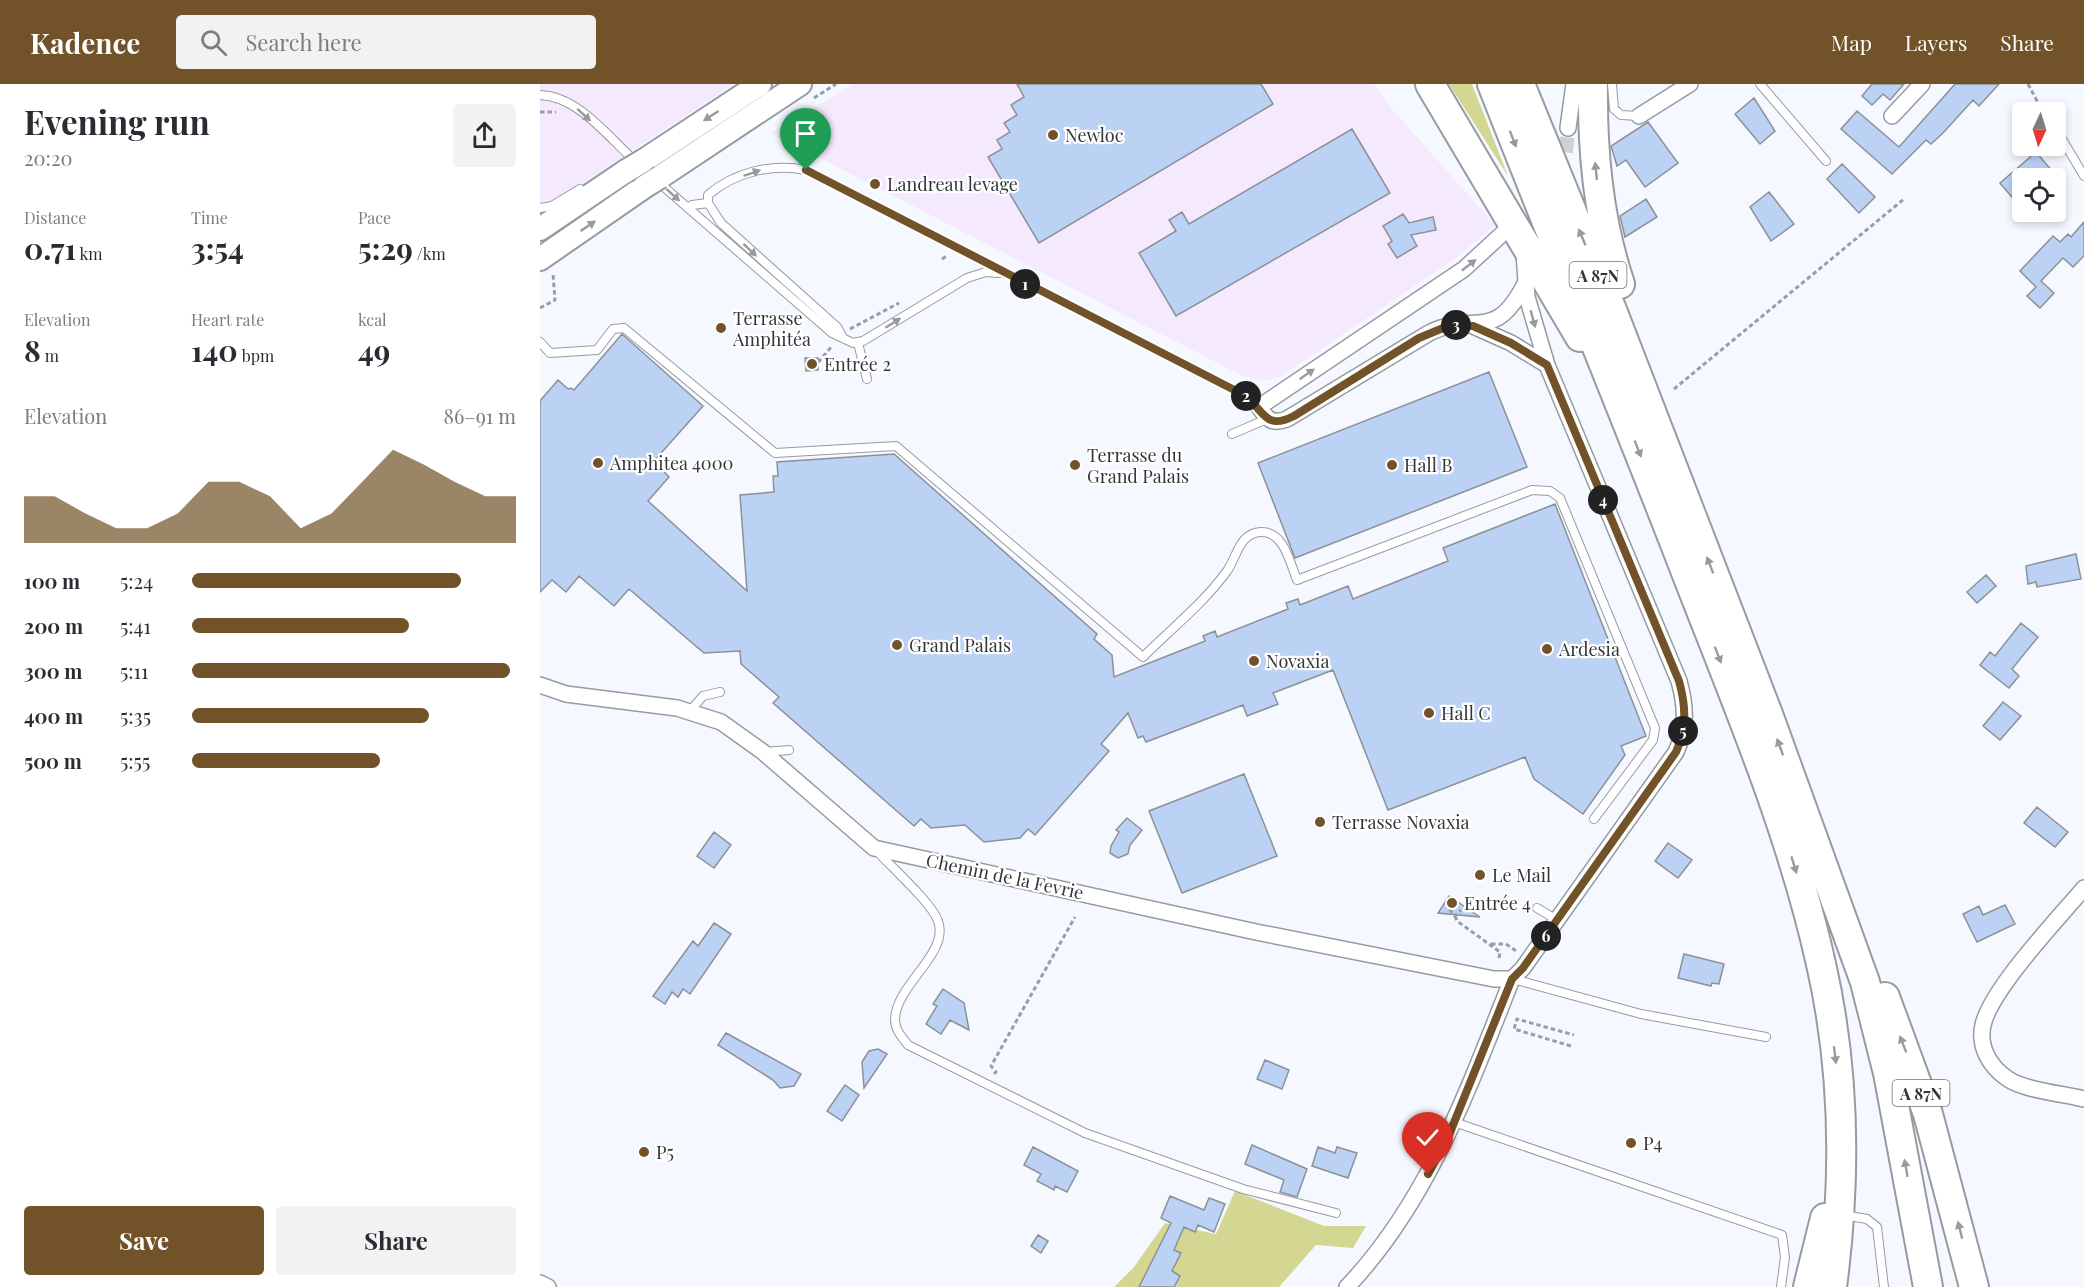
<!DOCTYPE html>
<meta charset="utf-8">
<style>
body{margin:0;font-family:"Playfair Display",serif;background:#f2f2f3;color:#2b2b33;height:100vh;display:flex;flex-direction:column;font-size:22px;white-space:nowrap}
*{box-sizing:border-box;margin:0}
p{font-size:20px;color:#7c7c81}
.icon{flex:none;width:33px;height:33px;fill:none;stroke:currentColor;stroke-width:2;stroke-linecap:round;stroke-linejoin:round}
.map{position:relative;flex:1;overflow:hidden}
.details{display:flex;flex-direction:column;background:#fff;width:540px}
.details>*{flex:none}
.needle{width:39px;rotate:184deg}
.controls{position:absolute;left:1472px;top:18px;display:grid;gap:12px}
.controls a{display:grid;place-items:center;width:54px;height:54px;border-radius:6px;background:#fff;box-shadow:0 3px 9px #0003;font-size:30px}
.pin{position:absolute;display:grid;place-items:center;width:51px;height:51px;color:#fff;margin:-62px -26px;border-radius:50% 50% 50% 0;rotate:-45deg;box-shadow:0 0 6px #0007}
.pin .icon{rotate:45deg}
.km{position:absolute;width:30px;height:30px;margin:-15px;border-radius:50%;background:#222;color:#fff;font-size:16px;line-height:30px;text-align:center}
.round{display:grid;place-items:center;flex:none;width:63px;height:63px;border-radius:6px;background:#f2f2f3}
.summary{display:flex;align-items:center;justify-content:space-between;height:102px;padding:0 24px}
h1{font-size:33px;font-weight:700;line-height:45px}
.metrics{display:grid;grid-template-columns:repeat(3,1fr);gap:9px;height:102px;padding:6px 24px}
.metrics div{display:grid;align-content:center}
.metrics b{font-size:30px;font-weight:700}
.metrics small{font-size:16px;font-weight:400}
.metrics p{font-size:16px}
.chart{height:168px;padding:12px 24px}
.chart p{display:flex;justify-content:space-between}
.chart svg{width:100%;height:108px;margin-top:6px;fill:#725228;opacity:.7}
.button{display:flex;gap:12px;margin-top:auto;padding:12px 24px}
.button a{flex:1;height:69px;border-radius:6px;background:#725228;color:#fff;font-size:24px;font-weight:700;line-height:69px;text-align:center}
.button a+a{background:#f2f2f3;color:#2b2b33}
ul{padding:0 24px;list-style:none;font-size:20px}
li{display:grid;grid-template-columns:96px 72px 1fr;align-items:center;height:45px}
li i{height:15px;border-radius:8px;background:#725228}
header{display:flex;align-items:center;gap:36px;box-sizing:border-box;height:84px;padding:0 30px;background:#725228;color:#fff}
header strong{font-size:28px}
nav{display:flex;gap:33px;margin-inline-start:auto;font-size:21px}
.search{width:420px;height:54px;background:#f2f2f3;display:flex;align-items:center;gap:15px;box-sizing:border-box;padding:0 21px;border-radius:6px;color:#7c7c81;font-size:22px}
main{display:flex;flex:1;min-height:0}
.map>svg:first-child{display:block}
.industrial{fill:#f5e9fd}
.green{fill:#d3d792}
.building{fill:#bbd2f5;stroke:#8c9097;stroke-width:1.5}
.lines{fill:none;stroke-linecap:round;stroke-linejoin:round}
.street-tunnel{stroke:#ced2d7;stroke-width:15;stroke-dasharray:15 8;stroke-linecap:butt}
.lane-casing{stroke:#969ba2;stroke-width:10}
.street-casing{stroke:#969ba2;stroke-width:18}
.secondary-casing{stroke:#969ba2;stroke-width:26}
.highway-casing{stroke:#969ba2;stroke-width:32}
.path{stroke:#9a9ea2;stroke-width:3;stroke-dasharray:4.5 3;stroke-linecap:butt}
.lane{stroke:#fff;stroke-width:8}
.street{stroke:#fff;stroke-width:15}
.secondary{stroke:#fff;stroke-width:22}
.highway{stroke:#fff;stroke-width:28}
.secondary-bridge-casing{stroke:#969ba2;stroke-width:26;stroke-linecap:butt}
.secondary-bridge{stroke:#fff;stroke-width:22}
.oneway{fill:#999a9c}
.route-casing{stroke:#fff;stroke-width:12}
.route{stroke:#725228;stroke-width:8}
.poi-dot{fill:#725228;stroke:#fff;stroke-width:2}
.labels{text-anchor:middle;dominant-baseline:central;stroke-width:4.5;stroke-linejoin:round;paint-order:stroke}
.shield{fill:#fff;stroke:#707274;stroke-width:1.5}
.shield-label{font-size:16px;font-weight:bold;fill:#333538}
.poi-label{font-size:18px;fill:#333538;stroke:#fff;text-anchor:start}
.street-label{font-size:18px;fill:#333538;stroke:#fff}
</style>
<header>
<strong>Kadence</strong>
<div class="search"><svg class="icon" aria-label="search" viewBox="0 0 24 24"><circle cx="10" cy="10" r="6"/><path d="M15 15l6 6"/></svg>Search here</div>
<nav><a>Map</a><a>Layers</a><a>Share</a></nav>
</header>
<main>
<section class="details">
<div class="summary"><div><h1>Evening run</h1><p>20:20</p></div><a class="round"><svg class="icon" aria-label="share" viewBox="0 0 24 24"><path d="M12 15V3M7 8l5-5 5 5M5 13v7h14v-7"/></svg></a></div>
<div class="metrics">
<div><p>Distance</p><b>0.71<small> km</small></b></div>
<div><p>Time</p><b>3:54</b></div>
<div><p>Pace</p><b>5:29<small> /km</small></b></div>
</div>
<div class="metrics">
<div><p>Elevation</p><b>8<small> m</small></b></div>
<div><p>Heart rate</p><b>140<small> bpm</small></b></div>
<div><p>kcal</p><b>49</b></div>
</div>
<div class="chart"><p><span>Elevation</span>86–91 m</p>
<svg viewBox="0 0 160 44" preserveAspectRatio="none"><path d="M0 44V25L10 25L20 32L30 38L40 38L50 32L60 19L70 19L80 25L90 38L100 32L110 19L120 6L130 12L140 19L150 25L160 25V44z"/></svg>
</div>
<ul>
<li><b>100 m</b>5:24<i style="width:83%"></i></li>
<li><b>200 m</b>5:41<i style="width:67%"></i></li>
<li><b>300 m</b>5:11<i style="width:98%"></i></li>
<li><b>400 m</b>5:35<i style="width:73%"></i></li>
<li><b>500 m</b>5:55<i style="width:58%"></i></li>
</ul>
<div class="button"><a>Save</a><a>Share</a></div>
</section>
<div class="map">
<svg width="1544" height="1203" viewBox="0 0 1544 1203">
<rect width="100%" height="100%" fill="#f5f9ff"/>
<!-- industrial -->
<path class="industrial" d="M0,0H194L0,127Z
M314,0H834L851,24L955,141L915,175L738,294L722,297L703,292L231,49Z"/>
<!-- green -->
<path class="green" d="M909,0H932L968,92Z
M695,1107L784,1142H826L813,1164L776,1161L739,1203H574L594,1183L625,1139L676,1150Z"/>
<!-- building -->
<path class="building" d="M477,0H721L733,20L499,159L448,73L462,65L457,56L470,48L464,39L477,31L471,21L484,13Z
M1332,0H1364L1350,16L1343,10L1332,21L1322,12Z
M1415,0H1459L1439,22L1433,16L1403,49L1391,60L1386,56L1352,90L1301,45L1317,27L1359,63Z
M1214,14L1235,47L1220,60L1195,30Z
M1108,38L1138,79L1105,103L1086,76L1077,82L1071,62Z
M812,45L850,109L636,232L599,169L636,147L629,136L642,128L649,140Z
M1496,68L1518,94H1482V125L1460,99Z
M1302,80L1335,113L1319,129L1287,95Z
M1229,108L1254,140L1231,157L1210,123Z
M1106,115L1117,133L1085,153L1080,132Z
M863,130L869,139L893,133L896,146L871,151L877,162L857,174L848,160L852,157L843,142Z
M1544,138V172L1533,183L1523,174L1501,197L1514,209L1500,224L1487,212L1496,203L1480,187L1513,152L1520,158L1528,150L1531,153Z
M82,250L163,322L114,377L129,393L108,417L207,507L200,411L234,408L233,392H238L237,378L354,370L557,550L554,555L572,571L574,593L665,557L663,552L675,547L677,553L748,525L746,519L758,515L760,521L808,502L813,515L908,477L903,464L1015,420L1106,652L1081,662L1085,671L1043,730L994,695L985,673L848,726L793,586L733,609L738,620L707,632L703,621L606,658L603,652L598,654L588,629L561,660L569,667L495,751L488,745L480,754L444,758L425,741L391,744L381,735L374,742L233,619L239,613L201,580L200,567L164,569L89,505L74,522L39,492L26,508L12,496L0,508V317L18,296L28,305L31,304L34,306Z
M265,274H278V286L266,287Z
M949,288L987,383L755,474L718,379Z
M1536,470L1541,495L1497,503L1496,498L1488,500L1486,482Z
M1446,491L1456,502L1437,519L1427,508Z
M1481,539L1498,553L1472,585L1479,592L1469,604L1440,581L1450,568L1455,572Z
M1463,618L1481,632L1460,656L1443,642Z
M704,690L737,772L642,809L609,727Z
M1497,723L1528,748L1515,763L1484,739Z
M587,734L602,746L590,761L588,770L578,774L570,769L571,762L579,748L576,746Z
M174,748L191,761L174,784L157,772Z
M1128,759L1152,776L1138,794L1115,777Z
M909,812L940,833L898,829Z
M1465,821L1475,840L1437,858L1423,830L1439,822L1443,831Z
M174,839L191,850L150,910L143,905L138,913L132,908L125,920L113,912L153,857L158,862Z
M1144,870L1184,880L1179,900L1172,899L1171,902L1138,894Z
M403,905L424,919L429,946L410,936L401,950L386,940L397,922L393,920Z
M186,949L261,990L254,1002L240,1004L233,996L178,961Z
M338,965L347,970L324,1004L322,978L329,967Z
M725,976L749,986L742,1005L717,995Z
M305,1001L319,1011L302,1037L287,1027Z
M712,1061L767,1085L757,1113L740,1108L744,1096L705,1080Z
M493,1063L538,1087L527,1108L515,1102L514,1106L497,1097L501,1090L484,1081Z
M778,1063L795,1069L797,1063L817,1069L808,1094L772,1082Z
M630,1112L664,1126L669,1114L685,1120L674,1148L658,1141L655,1148L644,1143L634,1166L641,1169L632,1187L640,1192L634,1203H599L631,1139L621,1134Z
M498,1151L508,1157L501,1169L491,1162Z"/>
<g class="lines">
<!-- street-tunnel -->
<path class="street-tunnel" d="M1018,90L1025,72L1028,44"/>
<defs>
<path id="lane" d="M1072,0L1074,25L1081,31L1099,32
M1220,0L1286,77
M0,11C38,12 68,53 95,77
M1519,50L1544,92
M117,97L292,249L313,259L323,257L427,194L446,188L459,189
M168,119V111C195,88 232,79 266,86L706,312L719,323
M152,121L168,119L181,139L297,243L302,252
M0,124L12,122L40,105
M0,258L10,269L57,266L73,245L84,244L235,369L356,362L603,573C631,545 664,519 687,487C697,473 699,449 721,448C744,447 750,479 757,496L992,406L1010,407L1020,414L1115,644L1113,656L1054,735
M318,259L327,295
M692,350L727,335
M150,627L163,612L180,608
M224,668L249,666
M337,767C351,783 392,819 398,837C410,870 355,901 355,936C355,946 362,953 368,961L545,1049L703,1105L796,1129
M997,824L1017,836
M973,895L1101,930L1226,953
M914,1038L1242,1151L1245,1173L1241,1203
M1303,1131L1327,1135L1337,1143L1344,1203"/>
<path id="street" d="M1099,32L1150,0
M1352,32L1382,0
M1028,44L1034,0
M962,150L924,185L719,323C727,335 732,341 747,335L889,249C936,226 954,261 986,198
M933,242L971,259L1007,281
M0,601L26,610L137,624L181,638L223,668L334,764L716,848L954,895H972L983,884L1136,668C1147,644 1146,622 1139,597L1007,281L987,213L984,168
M1544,804C1518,835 1451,905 1443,941C1438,963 1450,983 1468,995C1484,1006 1524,1010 1544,1015
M0,1199L8,1203
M807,1203C889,1117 929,1003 972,895"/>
<path id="secondary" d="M103,77L220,0
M120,93L260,0
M0,145L86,87
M0,175L104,103"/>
<path id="highway" d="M890,0L1040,253
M952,0C1017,166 1085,330 1149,496C1198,622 1252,749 1281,880C1305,985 1306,1097 1292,1203
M980,0L1072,226L1228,630L1325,898L1348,989L1388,1203
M1053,0C1052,68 1058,135 1080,200
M1345,913L1388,1030L1434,1203
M1268,1203L1285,1134"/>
</defs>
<!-- lane casing -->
<use href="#lane" class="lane-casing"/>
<!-- street casing -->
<use href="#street" class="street-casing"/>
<!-- secondary casing -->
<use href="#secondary" class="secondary-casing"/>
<!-- highway casing -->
<use href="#highway" class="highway-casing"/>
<!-- path -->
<path class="path" d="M1488,0L1503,28
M274,14L296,0
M0,28H16
M402,175L408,171
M0,224L15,216L13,190
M310,245L359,219
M272,281H276L292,262
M1134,305L1364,115
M910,818L909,825L915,832L921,826
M915,832L917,837L960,868L959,874
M951,860H966L978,868
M1031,962L974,945L977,935L1034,951
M454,990L456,988L451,982L535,833"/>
<!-- lane -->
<use href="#lane" class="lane"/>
<!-- street -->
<use href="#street" class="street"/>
<!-- secondary -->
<use href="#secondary" class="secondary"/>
<!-- highway -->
<use href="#highway" class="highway"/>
<defs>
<path id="secondary-bridge" d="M86,87L103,77
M104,103L120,93"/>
</defs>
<!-- secondary-bridge casing -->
<use href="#secondary-bridge" class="secondary-bridge-casing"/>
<!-- secondary-bridge -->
<use href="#secondary-bridge" class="secondary-bridge"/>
</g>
<!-- one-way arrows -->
<defs><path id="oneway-solid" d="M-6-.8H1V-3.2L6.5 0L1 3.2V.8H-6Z" transform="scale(1.5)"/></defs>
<g class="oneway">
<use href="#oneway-solid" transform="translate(44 31) rotate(42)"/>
<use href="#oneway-solid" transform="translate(171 32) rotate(147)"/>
<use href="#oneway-solid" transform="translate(973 55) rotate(69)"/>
<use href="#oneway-solid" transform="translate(1056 87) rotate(-96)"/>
<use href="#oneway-solid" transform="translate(212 89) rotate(-19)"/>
<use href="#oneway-solid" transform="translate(133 111) rotate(42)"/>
<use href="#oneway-solid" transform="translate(48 142) rotate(-34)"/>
<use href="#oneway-solid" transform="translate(1042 153) rotate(-113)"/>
<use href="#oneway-solid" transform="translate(210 166) rotate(43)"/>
<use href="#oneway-solid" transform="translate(929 181) rotate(-38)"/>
<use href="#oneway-solid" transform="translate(993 235) rotate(75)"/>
<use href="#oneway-solid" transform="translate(353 239) rotate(-32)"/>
<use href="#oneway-solid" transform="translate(767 290) rotate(-35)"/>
<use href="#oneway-solid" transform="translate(1098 365) rotate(68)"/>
<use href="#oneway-solid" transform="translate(1170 481) rotate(-111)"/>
<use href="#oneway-solid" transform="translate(1178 571) rotate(69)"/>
<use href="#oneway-solid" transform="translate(1240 663) rotate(-110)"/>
<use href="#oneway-solid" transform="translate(1254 781) rotate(73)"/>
<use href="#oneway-solid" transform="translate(1363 960) rotate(-111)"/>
<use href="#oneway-solid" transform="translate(1295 971) rotate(83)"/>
<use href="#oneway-solid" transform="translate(1366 1084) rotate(-100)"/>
<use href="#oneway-solid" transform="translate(1420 1146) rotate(-104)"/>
</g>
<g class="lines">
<defs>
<path id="route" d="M266,86L706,312C725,329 726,346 754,332L879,254L908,242H933L971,259L1007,281L1139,597C1146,622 1147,644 1136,668L983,884L972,895L909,1051L888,1090"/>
</defs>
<!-- route casing -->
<use href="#route" class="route-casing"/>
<!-- route -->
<use href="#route" class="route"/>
</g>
<!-- markers -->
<g class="poi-dot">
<circle cx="513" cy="51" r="6"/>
<circle cx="335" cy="100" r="6"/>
<circle cx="181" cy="244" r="6"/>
<circle cx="272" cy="280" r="6"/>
<circle cx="58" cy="379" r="6"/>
<circle cx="535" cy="381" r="6"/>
<circle cx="852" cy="381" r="6"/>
<circle cx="357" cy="561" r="6"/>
<circle cx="1007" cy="565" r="6"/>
<circle cx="714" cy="577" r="6"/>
<circle cx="889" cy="629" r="6"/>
<circle cx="780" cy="738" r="6"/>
<circle cx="940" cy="791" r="6"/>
<circle cx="912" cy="819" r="6"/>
<circle cx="1091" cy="1059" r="6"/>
<circle cx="104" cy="1068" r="6"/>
</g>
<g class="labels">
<!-- shield labels -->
<g class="shield">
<rect x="1029.5" y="178" width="57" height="26" rx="4.5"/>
<rect x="1352.5" y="996" width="57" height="26" rx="4.5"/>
</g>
<g class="shield-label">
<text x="1058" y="191">A 87N</text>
<text x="1381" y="1009">A 87N</text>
</g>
<!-- poi labels -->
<g class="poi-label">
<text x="525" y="51">Newloc</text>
<text x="347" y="100">Landreau levage</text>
<text x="193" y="234">Terrasse<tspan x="193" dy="21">Amphitéa</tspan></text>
<text x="284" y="280">Entrée 2</text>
<text x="547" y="371">Terrasse du<tspan x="547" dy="21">Grand Palais</tspan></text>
<text x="70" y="379">Amphitea 4000</text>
<text x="864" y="381">Hall B</text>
<text x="369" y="561">Grand Palais</text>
<text x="1019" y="565">Ardesia</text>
<text x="726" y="577">Novaxia</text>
<text x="901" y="629">Hall C</text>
<text x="792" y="738">Terrasse Novaxia</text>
<text x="952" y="791">Le Mail</text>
<text x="924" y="819">Entrée 4</text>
<text x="1103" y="1059">P4</text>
<text x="116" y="1068">P5</text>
</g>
<!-- street labels -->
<g class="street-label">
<text transform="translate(465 792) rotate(12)">Chemin de la Fevrie</text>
</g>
</g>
</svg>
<div class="controls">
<a><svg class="needle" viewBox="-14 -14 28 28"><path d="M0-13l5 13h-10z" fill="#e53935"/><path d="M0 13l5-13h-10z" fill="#7c7c81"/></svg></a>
<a><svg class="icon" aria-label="locate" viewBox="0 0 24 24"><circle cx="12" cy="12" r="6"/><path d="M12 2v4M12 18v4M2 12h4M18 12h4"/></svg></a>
</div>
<div class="pin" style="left:266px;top:86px;background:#1e9e55"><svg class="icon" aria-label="arrive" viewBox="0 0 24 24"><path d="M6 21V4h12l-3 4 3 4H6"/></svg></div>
<div class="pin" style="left:888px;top:1090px;background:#d93025"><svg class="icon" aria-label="check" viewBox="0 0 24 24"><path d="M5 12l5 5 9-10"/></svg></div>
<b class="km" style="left:485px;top:200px">1</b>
<b class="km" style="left:706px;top:312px">2</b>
<b class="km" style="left:916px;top:241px">3</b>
<b class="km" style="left:1063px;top:416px">4</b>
<b class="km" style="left:1143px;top:647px">5</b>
<b class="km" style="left:1006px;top:852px">6</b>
</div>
</main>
